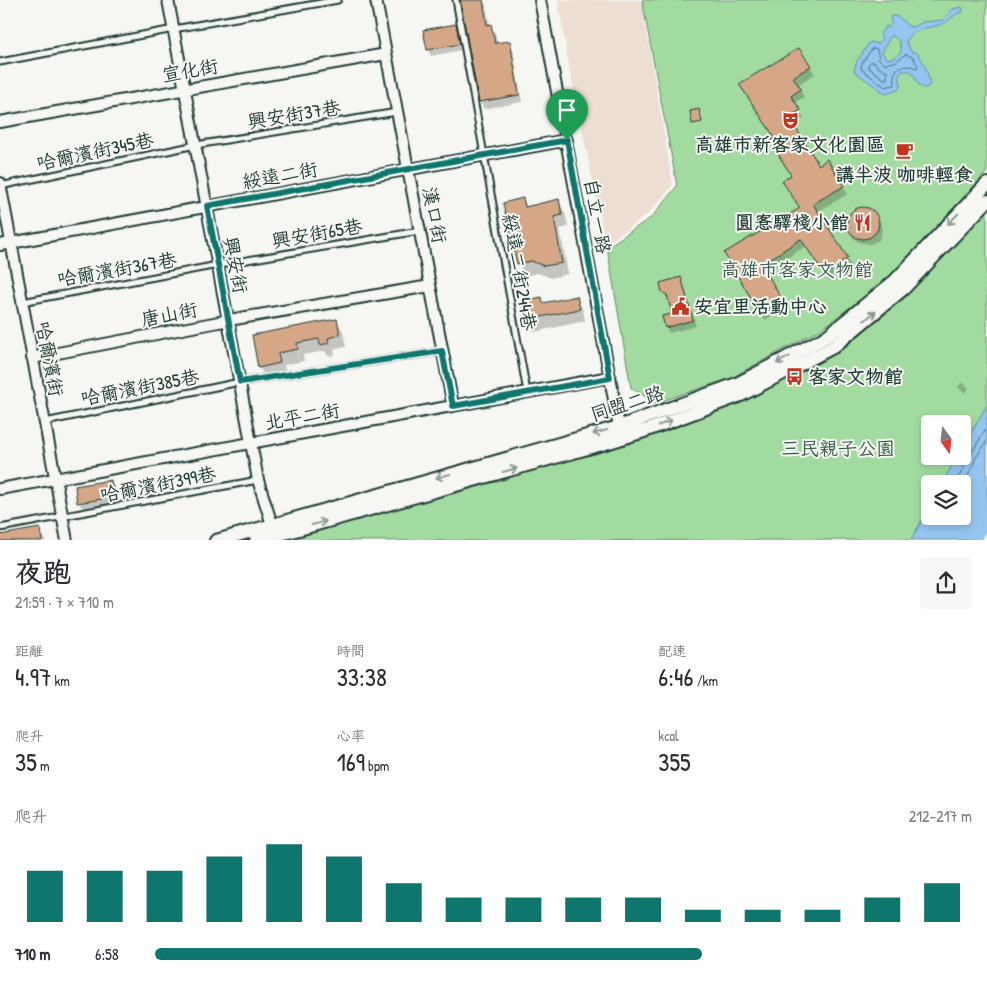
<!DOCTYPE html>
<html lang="zh-TW">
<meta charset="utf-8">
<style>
body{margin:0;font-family:"Patrick Hand","LXGW WenKai TC",sans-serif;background:#f7f7f7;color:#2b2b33;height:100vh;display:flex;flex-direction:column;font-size:19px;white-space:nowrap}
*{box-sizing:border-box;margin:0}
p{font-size:16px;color:#7c7c81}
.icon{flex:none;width:28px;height:28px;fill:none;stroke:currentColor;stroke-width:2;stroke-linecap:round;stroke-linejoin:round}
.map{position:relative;height:540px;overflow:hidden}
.drawer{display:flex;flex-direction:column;background:#fff;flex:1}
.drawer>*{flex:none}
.needle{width:32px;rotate:165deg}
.controls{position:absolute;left:921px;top:415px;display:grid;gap:10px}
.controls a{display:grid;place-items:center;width:50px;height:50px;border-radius:5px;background:#fff;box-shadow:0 2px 8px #0003;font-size:25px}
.pin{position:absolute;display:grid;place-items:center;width:42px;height:42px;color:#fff;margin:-51px -21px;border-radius:50% 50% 50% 0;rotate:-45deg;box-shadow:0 0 5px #0007}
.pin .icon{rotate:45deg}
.round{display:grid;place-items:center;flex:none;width:52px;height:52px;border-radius:5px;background:#f7f7f7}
.overview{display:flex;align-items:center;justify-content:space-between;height:85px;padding:0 15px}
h1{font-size:28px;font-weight:600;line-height:38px}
.figures{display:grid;grid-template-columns:repeat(3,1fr);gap:8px;height:85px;padding:5px 15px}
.figures div{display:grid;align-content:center}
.figures b{font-size:25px;font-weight:600}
.figures small{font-size:14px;font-weight:400}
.figures p{font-size:14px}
.chart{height:140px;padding:10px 15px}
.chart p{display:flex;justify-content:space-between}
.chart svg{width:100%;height:90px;margin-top:5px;stroke:#0f766e;stroke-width:6}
ul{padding:0 15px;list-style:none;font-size:16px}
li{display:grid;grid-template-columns:80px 60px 1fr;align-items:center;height:38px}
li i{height:12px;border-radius:6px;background:#0f766e}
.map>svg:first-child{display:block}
.built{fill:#ecded2}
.green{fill:#a2dba0;stroke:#608c6a}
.water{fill:#94c5f0;stroke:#658fa5;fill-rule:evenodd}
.shadow{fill:#0003}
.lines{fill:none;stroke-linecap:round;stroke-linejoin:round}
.shore{stroke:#4e737f;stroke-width:1}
.building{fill:#d5a787;stroke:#1f3d34}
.service-casing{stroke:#1f3d34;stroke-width:9}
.minor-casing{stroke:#1f3d34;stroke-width:14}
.tertiary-casing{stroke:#1f3d34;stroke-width:16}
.service{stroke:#f6f6f2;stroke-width:5}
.minor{stroke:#f6f6f2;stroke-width:10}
.tertiary{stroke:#f6f6f2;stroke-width:12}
.oneway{stroke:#8a9a93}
.route-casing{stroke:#fff;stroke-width:10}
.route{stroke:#0f766e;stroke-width:6}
.labels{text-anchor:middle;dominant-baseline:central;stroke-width:4;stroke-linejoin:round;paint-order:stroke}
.street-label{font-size:19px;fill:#1f3d34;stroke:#f6f6f2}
.poi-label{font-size:19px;font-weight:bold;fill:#1f3d34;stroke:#f6f6f2}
.park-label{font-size:19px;fill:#395d4a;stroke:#f6f6f2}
</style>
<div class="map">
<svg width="987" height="541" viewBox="0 0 987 541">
<rect width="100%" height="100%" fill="#f6f6f2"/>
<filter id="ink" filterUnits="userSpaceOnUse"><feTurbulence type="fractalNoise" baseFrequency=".02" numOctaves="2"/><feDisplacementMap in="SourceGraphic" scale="10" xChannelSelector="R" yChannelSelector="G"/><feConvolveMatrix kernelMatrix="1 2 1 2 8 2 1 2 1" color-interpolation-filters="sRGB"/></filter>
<g filter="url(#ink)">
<!-- built -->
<path class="built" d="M558,0H641L673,185L649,213L606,244L569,67Z"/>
<!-- green -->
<path class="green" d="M642,0H987V172L885,281L821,329L731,378L656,403L631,388L607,247L652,217L677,186Z
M987,200V405L963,449L962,424H930V456H958L943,484H930V506L911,540L259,541L756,387Z"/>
<!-- water -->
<path class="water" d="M962,7L963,12C955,13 953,18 946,22C931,31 917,23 906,42L912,52H916C924,60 928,73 930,84L928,87L923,88L920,86L911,71H902L899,76L901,84L898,90L886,94L854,71L857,61L869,43L871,42L878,44L882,39L880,34L886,26L888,28L892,22L890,19L891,16C900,15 903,21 908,26L914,27L923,22L943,20L953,9ZM893,36C900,40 901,45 901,52L893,58L886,59L882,52L890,37Z
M987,405V529L981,540H911L930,506V516H962V484H942L957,456H962L963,447Z"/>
<!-- shadow -->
<path class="shadow" d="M467,0H483L486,5L490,26L495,33L497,44L509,42L513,49L522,102L484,109L480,102Z
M455,26L459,32L462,50L431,56L428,50L425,31Z
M810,66L815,74L797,85L804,97L795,103L804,118L793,125L818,166L843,186L848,194L817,212L851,266L829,281L806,246L765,272L785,308L765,320L726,254L801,208L793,176L776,138L745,92Z
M523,200L527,207L558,201L565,213L568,227L560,229L568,274L551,278L538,273L525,276L519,264L505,204Z
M858,209H868L873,212L880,222L882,231L879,240L871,244L861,243L854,239L850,232L849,225L851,215Z
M681,279L684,285L696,326L669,333L666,327L674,314L670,300L667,298L663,291Z
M541,298L545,304L576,298L583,310L585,321L534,332L528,320L524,302Z
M337,320L343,332L346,347L334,349L335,355L328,356L325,351L303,355L304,361L284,365L286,375L266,379L259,367L253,336Z
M962,382L969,388L965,393L958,387Z
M110,481L114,487L116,503L82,508L79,502Z
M40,529L46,541H0V536Z"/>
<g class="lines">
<!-- shore -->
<path class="shore" d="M873,48L877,49L879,59L884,64L895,62L906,54L914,58L918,67L916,68L911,66L899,67L894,74L895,85L885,87L861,69L862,63Z
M871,62H874L879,68L887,71V79H884L869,68L868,65Z
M955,484L966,463L968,454L974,449L987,426
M962,486L973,466L975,459L987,441"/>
</g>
<!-- building -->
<path class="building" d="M460,0H483L487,25L491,24L495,43L510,41L519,95L479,102Z
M456,24L460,44L427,50L423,30Z
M799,48L811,66L793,77L801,89L791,96L801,110L789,117L819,165L827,159L844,186L813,204L848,258L824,274L801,239L762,264L782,300L760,313L724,253L800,208L782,181L791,175L770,141L775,138L739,84Z
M699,109L702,122L692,124L690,111Z
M523,198L525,207L559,199L562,215L554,217L562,263L544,266L531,261L517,264L503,203Z
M847 223a16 16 0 1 1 32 0a16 16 0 1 1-32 0Z
M681,277L693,320L665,328L662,316L672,314L667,295L662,292L660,283Z
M577,296L580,309L526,320L522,301L542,297L543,303Z
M337,319L340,335L328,338L329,343L320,345L319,339L297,343L298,349L278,353L280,363L258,368L252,335Z
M111,480L114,497L77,503L75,486Z
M40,528L42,541H0V535Z"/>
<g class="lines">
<defs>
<path id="service" d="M456,0L527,392
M0,62L174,29L338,0
M0,186L196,145L397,112
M22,302L218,265L419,231
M45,422L240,382L443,351
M0,528L258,480"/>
<path id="minor" d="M168,0L258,480L274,531
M376,0L453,406
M540,0L620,432
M0,122L386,54
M0,183L67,541
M0,245L567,140
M32,358L229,320L430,286
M0,489L610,377"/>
<path id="tertiary" d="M216,541L619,427L737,384L826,337L895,281L987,184
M256,541L609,442L647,430L741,395L833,347L903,289L987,201"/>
</defs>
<!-- service casing -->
<use href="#service" class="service-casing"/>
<!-- minor casing -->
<use href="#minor" class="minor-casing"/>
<!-- tertiary casing -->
<use href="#tertiary" class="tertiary-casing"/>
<!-- service -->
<use href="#service" class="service"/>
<!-- minor -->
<use href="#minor" class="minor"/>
<!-- tertiary -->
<use href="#tertiary" class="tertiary"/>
</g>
<!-- one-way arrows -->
<defs><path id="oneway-shaft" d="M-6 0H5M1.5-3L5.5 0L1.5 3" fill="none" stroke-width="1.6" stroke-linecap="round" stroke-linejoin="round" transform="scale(1.25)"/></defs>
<g class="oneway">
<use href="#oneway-shaft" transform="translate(953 219) rotate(134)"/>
<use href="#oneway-shaft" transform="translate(870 316) rotate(-39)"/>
<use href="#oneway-shaft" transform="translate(783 360) rotate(152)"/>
<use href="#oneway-shaft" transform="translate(665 423) rotate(-21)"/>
<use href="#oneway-shaft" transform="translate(600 432) rotate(164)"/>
<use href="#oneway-shaft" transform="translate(510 470) rotate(-16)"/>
<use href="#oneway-shaft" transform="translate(443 476) rotate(165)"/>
<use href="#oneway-shaft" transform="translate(319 523) rotate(-15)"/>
</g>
</g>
<g class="lines" filter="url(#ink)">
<defs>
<path id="route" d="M567,140L610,378L453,406L442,351L240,382L207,206Z"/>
</defs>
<!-- route casing -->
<use href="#route" class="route-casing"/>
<!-- route -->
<use href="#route" class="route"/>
</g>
<!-- icons -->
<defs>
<symbol id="theatre-bare" viewBox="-9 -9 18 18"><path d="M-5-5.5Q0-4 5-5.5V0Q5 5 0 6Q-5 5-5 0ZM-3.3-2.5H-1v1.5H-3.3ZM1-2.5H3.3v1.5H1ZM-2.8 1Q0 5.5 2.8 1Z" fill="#c8321e" stroke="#f6f6f2" stroke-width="2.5" paint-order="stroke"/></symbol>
<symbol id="cafe-bare" viewBox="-9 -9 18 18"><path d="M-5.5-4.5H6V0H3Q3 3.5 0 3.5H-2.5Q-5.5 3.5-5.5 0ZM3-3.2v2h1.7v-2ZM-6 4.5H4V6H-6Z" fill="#c8321e" stroke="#f6f6f2" stroke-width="2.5" paint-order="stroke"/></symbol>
<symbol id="restaurant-bare" viewBox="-9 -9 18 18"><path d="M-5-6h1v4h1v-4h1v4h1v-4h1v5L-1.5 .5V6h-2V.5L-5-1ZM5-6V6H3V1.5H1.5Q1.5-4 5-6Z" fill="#c8321e" stroke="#f6f6f2" stroke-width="2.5" paint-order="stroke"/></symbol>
<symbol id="civic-bare" viewBox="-9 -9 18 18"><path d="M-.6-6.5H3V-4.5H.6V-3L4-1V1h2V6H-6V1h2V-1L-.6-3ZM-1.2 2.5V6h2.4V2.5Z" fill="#c8321e" stroke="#f6f6f2" stroke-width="2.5" paint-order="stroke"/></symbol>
<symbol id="bus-bare" viewBox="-9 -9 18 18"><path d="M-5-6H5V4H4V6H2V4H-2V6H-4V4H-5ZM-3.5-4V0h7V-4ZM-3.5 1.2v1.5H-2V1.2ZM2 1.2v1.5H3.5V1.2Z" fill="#c8321e" stroke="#f6f6f2" stroke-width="2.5" paint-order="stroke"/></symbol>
</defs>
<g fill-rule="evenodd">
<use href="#theatre-bare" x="778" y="108" width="25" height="25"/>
<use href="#cafe-bare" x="892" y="138" width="25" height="25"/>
<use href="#restaurant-bare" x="850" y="210" width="25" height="25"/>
<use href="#civic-bare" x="668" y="294" width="25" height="25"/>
<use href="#bus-bare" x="782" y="364" width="25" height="25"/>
</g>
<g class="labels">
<!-- street labels -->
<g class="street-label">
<text transform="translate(190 70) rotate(-10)">宣化街</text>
<text transform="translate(294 114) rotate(-9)">興安街37巷</text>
<text transform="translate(95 151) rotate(-12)">哈爾濱街345巷</text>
<text transform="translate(280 175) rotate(-10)">綏遠二街</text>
<text transform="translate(435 215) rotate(79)">漢口街</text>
<text transform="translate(598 216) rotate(80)">自立一路</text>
<text transform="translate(317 233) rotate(-10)">興安街65巷</text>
<text transform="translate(236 265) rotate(79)">興安街</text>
<text transform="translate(117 269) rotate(-10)">哈爾濱街367巷</text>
<text transform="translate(520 272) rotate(80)">綏遠二街244巷</text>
<text transform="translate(169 314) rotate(-11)">唐山街</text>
<text transform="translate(50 359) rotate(79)">哈爾濱街</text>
<text transform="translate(140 387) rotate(-11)">哈爾濱街385巷</text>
<text transform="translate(627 403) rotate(-18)">同盟二路</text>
<text transform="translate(302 416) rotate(-10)">北平二街</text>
<text transform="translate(158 484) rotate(-11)">哈爾濱街399巷</text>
</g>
<!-- poi labels -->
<g class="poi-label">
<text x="790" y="144">高雄市新客家文化園區</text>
<text x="904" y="174">講半波 咖啡輕食</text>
<text x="849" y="222" text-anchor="end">圓愙驛棧小館</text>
<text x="694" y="306" text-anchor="start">安宜里活動中心</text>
<text x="808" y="376" text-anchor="start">客家文物館</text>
</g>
<!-- park labels -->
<g class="park-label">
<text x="797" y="269">高雄市客家文物館</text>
<text x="838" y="448">三民親子公園</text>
</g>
</g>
</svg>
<div class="controls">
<a><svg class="needle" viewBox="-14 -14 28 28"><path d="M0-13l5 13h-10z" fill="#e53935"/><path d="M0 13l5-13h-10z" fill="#7c7c81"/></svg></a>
<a><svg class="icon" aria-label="layers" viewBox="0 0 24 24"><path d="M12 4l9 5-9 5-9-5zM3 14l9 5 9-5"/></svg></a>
</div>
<div class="pin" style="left:567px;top:140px;background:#1e9e55"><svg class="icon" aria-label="arrive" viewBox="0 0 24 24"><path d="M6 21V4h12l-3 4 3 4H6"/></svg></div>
</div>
<section class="drawer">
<div class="overview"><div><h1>夜跑</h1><p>21:59 · 7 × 710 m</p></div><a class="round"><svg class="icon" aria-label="share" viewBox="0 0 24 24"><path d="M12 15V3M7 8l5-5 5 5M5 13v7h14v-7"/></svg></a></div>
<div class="figures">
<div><p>距離</p><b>4.97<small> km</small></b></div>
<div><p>時間</p><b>33:38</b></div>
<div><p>配速</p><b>6:46<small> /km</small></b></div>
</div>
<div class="figures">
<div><p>爬升</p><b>35<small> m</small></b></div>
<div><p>心率</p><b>169<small> bpm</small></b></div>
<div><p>kcal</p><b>355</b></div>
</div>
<div class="chart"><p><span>爬升</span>212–217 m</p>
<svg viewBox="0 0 160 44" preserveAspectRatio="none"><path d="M5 44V19M15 44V19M25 44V19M35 44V12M45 44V6M55 44V12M65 44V25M75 44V32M85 44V32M95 44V32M105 44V32M115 44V38M125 44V38M135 44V38M145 44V32M155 44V25"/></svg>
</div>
<ul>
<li><b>710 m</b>6:58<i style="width:67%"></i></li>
</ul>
</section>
